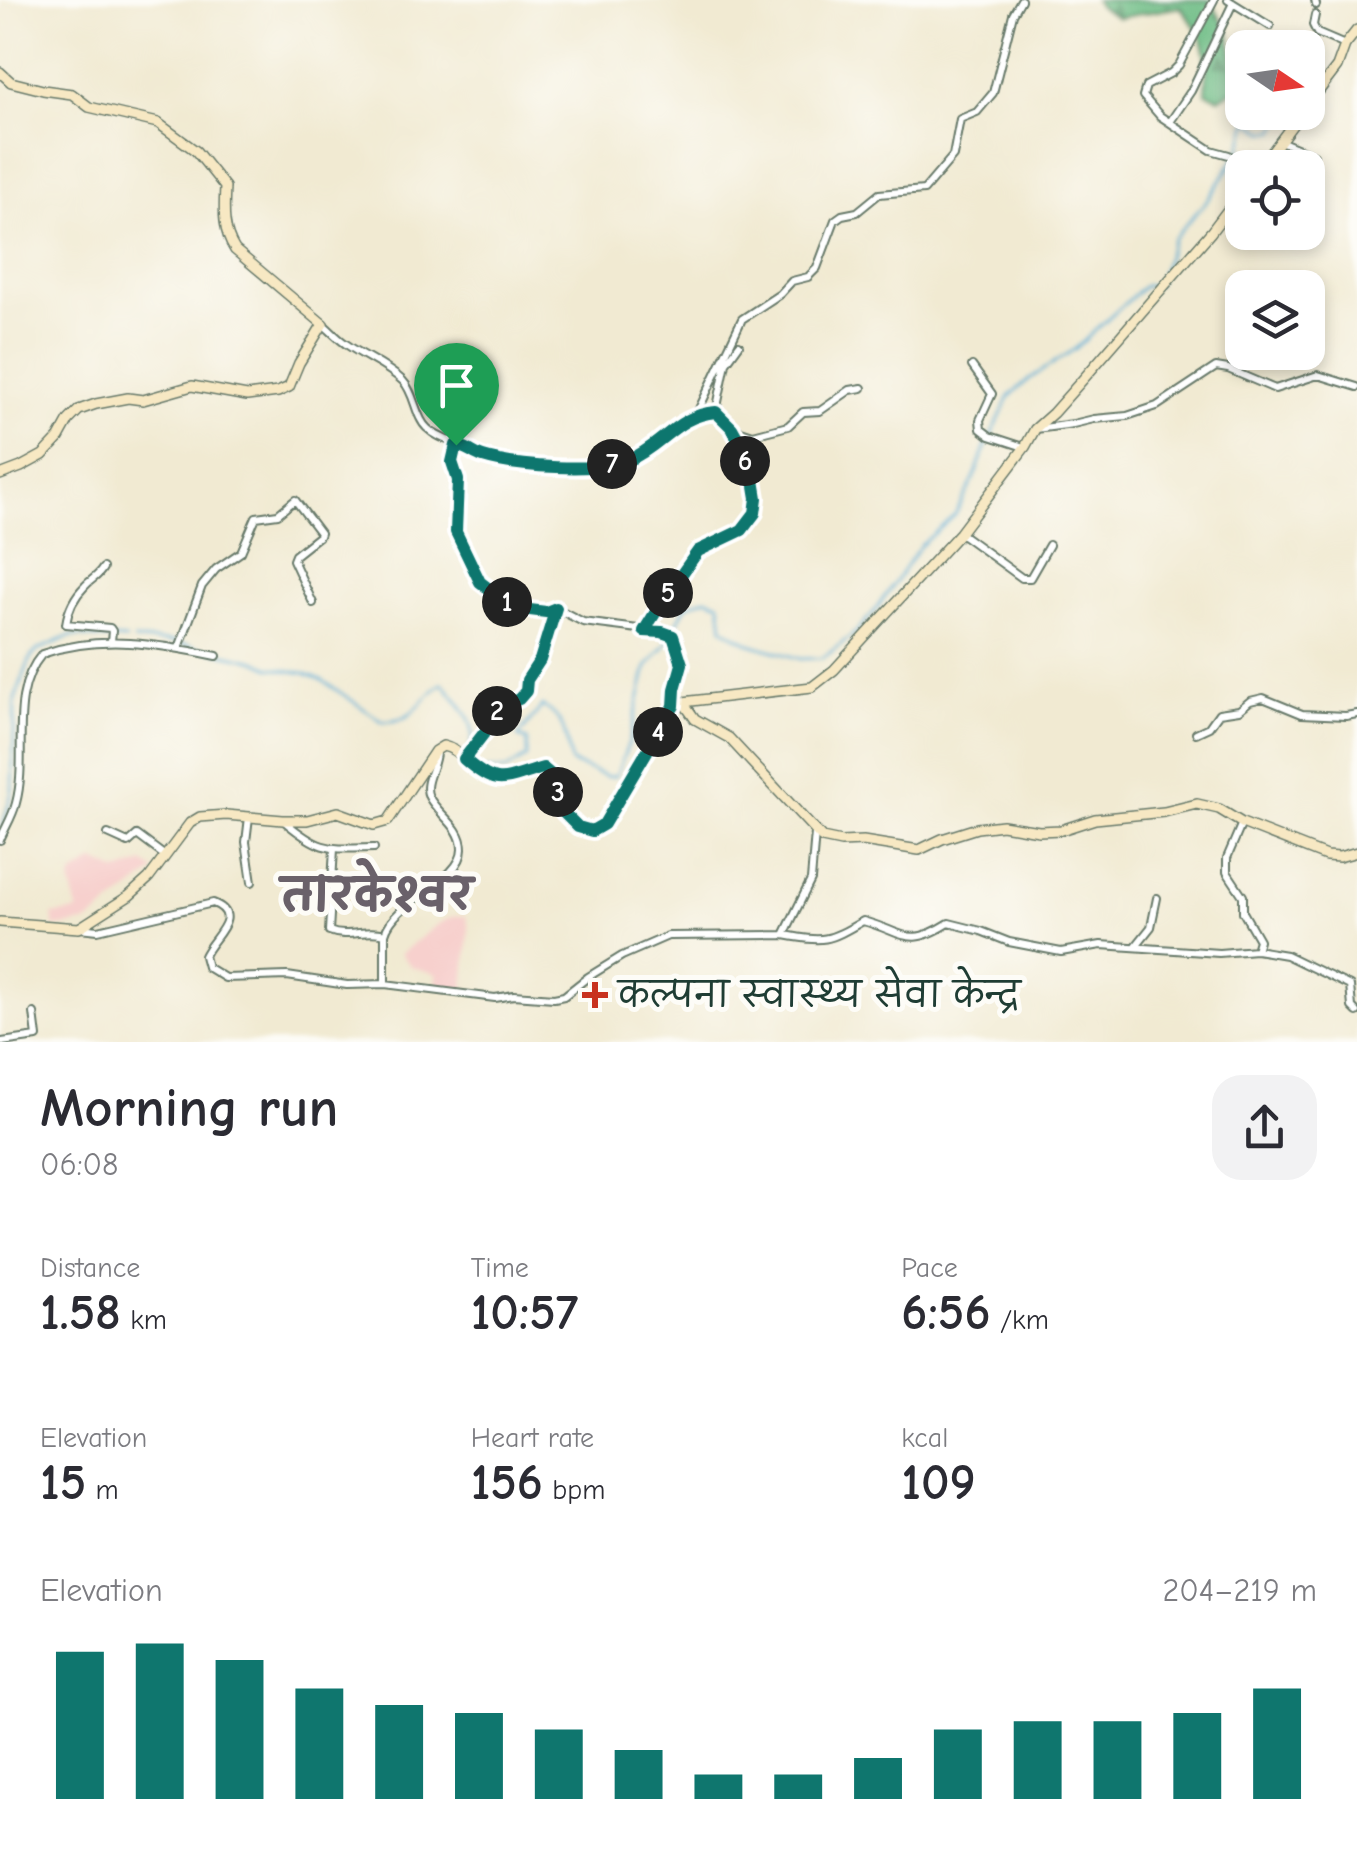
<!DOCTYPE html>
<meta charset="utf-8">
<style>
body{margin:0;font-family:"Comic Neue","Playpen Sans Deva",sans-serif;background:#f2f2f3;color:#2b2b33;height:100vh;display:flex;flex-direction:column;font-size:38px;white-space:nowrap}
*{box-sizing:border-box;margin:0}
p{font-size:32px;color:#7c7c81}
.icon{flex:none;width:55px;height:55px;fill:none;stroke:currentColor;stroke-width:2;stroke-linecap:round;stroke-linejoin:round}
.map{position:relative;height:1042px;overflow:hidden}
.panel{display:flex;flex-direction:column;background:#fff;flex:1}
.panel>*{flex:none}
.needle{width:65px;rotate:103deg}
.controls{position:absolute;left:1225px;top:30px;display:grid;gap:20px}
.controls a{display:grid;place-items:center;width:100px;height:100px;border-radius:20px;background:#fff;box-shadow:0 5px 15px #0003;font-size:50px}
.pin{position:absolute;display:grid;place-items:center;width:85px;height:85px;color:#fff;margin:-102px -42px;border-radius:50% 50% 50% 0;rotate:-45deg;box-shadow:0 0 10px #0007}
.pin .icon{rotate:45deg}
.km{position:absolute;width:50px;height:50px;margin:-25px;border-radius:50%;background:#222;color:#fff;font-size:28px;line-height:50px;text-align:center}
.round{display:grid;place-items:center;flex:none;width:105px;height:105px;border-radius:30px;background:#f2f2f3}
.summary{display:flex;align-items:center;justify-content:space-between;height:170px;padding:0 40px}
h1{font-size:55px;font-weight:800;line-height:75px}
.metrics{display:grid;grid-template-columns:repeat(3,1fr);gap:15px;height:170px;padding:10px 40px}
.metrics div{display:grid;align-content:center}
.metrics b{font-size:50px;font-weight:800}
.metrics small{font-size:28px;font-weight:400}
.metrics p{font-size:28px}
.chart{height:280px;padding:20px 40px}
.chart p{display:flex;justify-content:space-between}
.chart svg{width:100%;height:180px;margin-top:10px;stroke:#0f766e;stroke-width:6}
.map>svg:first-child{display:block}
.built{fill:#f7d0cd}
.forest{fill:url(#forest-firs);stroke:#477d5d;stroke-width:2.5}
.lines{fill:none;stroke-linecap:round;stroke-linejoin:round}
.stream{stroke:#57acd3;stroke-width:2.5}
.street-casing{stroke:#687a6b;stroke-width:10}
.secondary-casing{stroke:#687a6b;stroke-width:12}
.street{stroke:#fff;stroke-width:6}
.secondary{stroke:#f7e8c3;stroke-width:9}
.route-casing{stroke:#fff;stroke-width:20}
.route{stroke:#0f766e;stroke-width:12}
.poi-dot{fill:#c8321e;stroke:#fdfcf7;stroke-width:4}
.labels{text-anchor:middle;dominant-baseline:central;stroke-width:10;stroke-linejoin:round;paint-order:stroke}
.poi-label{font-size:35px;fill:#1f3d34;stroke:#fdfcf7;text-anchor:start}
.district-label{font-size:45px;font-weight:bold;fill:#6a616a;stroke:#fdfcf7}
</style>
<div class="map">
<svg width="1357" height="1042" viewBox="0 0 1357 1042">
<defs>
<pattern id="forest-firs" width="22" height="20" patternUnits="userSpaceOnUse" patternTransform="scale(2.5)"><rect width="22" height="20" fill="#6fbd86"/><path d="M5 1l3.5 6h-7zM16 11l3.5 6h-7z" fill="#5b9b6e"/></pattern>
</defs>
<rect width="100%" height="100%" fill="#fdfcf7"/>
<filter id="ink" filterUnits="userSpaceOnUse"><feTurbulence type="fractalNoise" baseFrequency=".01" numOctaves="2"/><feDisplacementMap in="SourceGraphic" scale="20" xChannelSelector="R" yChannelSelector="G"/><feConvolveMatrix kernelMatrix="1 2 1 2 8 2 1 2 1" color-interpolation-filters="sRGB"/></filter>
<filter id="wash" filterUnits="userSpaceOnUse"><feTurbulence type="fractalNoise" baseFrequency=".0048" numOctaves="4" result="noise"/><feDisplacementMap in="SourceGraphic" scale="40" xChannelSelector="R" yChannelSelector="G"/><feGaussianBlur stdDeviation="2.25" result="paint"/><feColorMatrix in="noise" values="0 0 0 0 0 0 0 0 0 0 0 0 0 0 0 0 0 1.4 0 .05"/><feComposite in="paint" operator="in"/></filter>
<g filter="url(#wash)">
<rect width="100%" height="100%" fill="#f1ead2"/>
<!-- built -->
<path class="built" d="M95,861L118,872L144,863L155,871L87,923L54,927L52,915L78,911L71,885L72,876Z
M466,916L469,928L464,992L436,987L437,974L412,967L400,954L438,924L451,917Z"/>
<!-- forest -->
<path class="forest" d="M1095,0H1210L1230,35L1236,88L1220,98L1206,93C1207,52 1208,39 1180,7L1118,18L1098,6Z"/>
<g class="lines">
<!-- stream -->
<path class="stream" d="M134,640L173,642L256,661L271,668L304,673L322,680L382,721C416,724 419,698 443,683C457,701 479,721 471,746
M486,770H506L527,757V740L518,737L542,706C566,718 566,739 571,763L608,777L616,776L629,742L647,667L666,644L686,606L706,598L720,603L723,628L750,644L801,659L823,658L855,633L874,612L920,546L955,515L973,481L986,446L1010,396L1028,380L1075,349L1144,286L1157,285L1173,239L1209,198L1240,151L1249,121L1265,131H1275L1285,112
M2,829L12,792L15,699L31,657L38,650L71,636L126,640"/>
</g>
</g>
<g filter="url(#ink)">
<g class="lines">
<defs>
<path id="street" d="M1214,0L1179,65L1171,73L1146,86L1143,96L1160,116L1211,150L1229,155L1252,168
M1228,0L1270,26
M1315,0L1316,5
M1315,15L1313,25L1317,33L1345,45
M1170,122L1191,91L1233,3
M1280,141L1314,155
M323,324C330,330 337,338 346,344C364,357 386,365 403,381C415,393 415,417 427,428C438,439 455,442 467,448C472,451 475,455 480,457C512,470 582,470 616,464C656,456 673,415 716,412L732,428L753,435L788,426L803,412L820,411L850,390L862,388
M972,366L992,394L980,420L981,429L990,436L1024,447
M716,412L726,363L739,345
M697,413L742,319L780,294L792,281L808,277L817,268L835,220L842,215L857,212L879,194L924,190L953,156L960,119L977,112L993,93L1013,14L1021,0
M1036,429L1073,424L1094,419L1127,416L1157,406L1216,367L1228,369L1275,389L1318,375L1357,387
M455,445L451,462L457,480L456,533L480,582L514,609L545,612L556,608L583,622L662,632L673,636L682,664L675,689L674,705
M960,533L1022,578H1030L1049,545
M103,568C98,577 92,578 85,586C75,596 68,610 66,624L110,628L112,631L111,641
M644,631L661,602L698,551L742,530L755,513L757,498L753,474L746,465L742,446L732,428
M179,648L202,586L216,569L241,552L256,517L278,514L295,500L320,533L319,536L295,555L293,560L313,603
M1196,733L1209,727L1219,713L1239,710L1250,701L1263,698L1302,714L1346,716L1357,714
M464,759L489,728L492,716L503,706L519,699L525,691L527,680L540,660L556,610
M249,817L246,842L252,882
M284,821C321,852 327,849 374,848
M1242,823L1227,858V872L1243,896V912L1259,940L1256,950L1286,955L1350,986L1352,1007L1357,1012
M108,834L128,843L137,835L165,856
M0,840C5,828 13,816 16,803C29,755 7,695 42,654C100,634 158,644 217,656
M334,849L329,931C348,939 366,928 385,934V984
M80,928L98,930L213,903C245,916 212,937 204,956L207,967L225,978L287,976L347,985L385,984L495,998L514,995L554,998L564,996L588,977L622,956L668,936L784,935L811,880L815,833
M385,934C394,900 462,881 462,849C462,826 438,815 429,797C422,783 436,767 436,752
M784,935C825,942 827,942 863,921C904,932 908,949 949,923L981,931L1009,942L1061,952L1101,945L1219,953L1256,950
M1135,947L1151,927L1157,898
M2,1042L37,1037L34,1013"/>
<path id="secondary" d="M0,72L11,82L43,90L72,94L89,107L158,123L196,151L225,187C224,209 222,230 235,250L323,324L299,363L289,387L278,392L247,396L192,386L143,400L128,398L96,404L79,410L69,420L59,438L43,455L21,467L0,475
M1308,105L1337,67L1345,45L1357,30
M1260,168L1302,112
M683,702L695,719L729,738L822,838L841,842L863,841L919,850L942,839L977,828L1002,825L1039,831L1061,830L1095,819L1164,812L1197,804L1219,809L1242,823L1326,856L1339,857L1357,852
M0,922L79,928L129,896L149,878L190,823L200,817L226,815L283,820H307L338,812L374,825L388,821L435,751L443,746C456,749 459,755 469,763C496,788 511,777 543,769C572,790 547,817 592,831L604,824L674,705L683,702L812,687L834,670L960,533L1025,447L1035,429L1053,413L1085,377L1211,232L1242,191"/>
</defs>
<!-- street casing -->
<use href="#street" class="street-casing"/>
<!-- secondary casing -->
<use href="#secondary" class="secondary-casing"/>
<!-- street -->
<use href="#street" class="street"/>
<!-- secondary -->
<use href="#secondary" class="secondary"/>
</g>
</g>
<g class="lines" filter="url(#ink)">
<defs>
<path id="route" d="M716,412L732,428L742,446L746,465L753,474L757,498L755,513L742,530L698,551L662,602L644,631L662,632L673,636L682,664L675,689L674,706L604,824L592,831L578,827L563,812L555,778L543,768C502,780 498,789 464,759L488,728L492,716L502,706L519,699L526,691L527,680L540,660L556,608L546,612L514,608L480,582L456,532L458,480L452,462L456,445C467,447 473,454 483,457C515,467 599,473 629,460C662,446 677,415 716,412Z"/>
</defs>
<!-- route casing -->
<use href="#route" class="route-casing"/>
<!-- route -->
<use href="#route" class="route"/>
</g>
<!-- markers -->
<path class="poi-dot" d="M590 980h10v10h10v10h-10v10h-10v-10h-10v-10h10z"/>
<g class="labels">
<!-- poi labels -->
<g class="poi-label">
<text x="618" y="995">कल्पना स्वास्थ्य सेवा केन्द्र</text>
</g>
<!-- district labels -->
<g class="district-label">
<text x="377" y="896">तारकेश्वर</text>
</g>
</g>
</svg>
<div class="controls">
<a><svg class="needle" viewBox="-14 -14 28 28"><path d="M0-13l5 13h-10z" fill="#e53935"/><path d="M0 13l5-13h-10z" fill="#7c7c81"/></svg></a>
<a><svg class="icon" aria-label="locate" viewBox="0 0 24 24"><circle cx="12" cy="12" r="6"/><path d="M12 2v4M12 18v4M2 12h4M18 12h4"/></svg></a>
<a><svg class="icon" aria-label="layers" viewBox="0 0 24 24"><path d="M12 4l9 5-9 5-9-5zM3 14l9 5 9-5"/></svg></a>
</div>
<div class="pin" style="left:456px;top:445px;background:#1e9e55"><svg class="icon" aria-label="arrive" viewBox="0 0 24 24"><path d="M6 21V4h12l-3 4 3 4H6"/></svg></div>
<b class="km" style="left:507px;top:602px">1</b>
<b class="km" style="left:497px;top:711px">2</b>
<b class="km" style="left:558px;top:792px">3</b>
<b class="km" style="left:658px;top:732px">4</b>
<b class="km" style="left:668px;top:593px">5</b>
<b class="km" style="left:745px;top:461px">6</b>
<b class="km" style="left:612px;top:464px">7</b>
</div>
<section class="panel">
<div class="summary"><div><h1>Morning run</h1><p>06:08</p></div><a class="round"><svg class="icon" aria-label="share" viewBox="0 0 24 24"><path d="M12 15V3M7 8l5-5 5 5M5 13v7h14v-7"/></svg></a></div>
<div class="metrics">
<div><p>Distance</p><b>1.58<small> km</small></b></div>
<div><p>Time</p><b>10:57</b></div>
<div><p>Pace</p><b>6:56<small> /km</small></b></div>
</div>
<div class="metrics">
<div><p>Elevation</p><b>15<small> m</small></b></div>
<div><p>Heart rate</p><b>156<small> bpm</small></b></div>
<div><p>kcal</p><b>109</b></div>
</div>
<div class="chart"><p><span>Elevation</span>204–219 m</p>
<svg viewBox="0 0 160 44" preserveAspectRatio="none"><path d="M5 44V8M15 44V6M25 44V10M35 44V17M45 44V21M55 44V23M65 44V27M75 44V32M85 44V38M95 44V38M105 44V34M115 44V27M125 44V25M135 44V25M145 44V23M155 44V17"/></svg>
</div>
</section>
